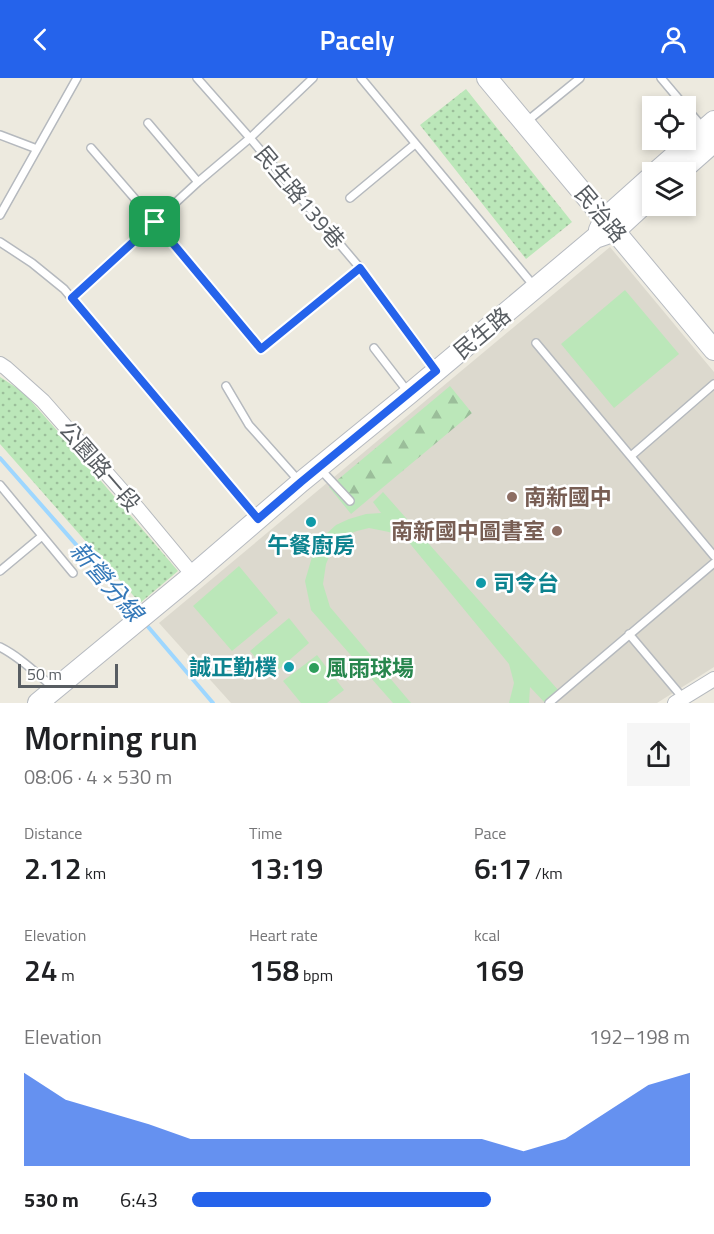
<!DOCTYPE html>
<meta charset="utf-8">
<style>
body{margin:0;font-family:"Titillium Web","Noto Sans TC",sans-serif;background:#f6f6f6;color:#202124;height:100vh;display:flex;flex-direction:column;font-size:22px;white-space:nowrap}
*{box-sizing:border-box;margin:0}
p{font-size:20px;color:#757577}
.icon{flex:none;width:33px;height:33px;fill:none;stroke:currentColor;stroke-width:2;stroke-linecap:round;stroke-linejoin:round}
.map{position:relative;height:625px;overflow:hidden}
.side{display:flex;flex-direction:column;background:#fff;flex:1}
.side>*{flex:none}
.fabs{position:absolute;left:642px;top:18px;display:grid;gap:12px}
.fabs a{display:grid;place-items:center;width:54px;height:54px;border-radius:0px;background:#fff;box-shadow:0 3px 9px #0003;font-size:30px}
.scale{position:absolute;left:18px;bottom:15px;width:100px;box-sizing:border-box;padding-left:6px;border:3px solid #585d62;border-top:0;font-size:16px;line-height:21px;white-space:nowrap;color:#585d62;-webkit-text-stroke:4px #fff;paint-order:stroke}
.pin{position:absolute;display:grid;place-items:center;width:51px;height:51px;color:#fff;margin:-26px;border-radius:12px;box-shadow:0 3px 9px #0006}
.round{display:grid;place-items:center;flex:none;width:63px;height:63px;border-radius:0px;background:#f6f6f6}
.overview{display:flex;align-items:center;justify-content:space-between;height:102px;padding:0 24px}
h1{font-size:33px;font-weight:600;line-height:45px}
.metrics{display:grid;grid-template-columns:repeat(3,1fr);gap:9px;height:102px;padding:6px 24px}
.metrics div{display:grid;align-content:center}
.metrics b{font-size:30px;font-weight:600}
.metrics small{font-size:16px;font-weight:400}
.metrics p{font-size:16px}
.chart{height:168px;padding:12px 24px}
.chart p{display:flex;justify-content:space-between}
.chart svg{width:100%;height:108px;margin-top:6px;fill:#2563eb;opacity:.7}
ul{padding:0 24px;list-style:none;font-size:20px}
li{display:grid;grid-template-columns:96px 72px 1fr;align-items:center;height:45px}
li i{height:15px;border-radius:8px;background:#2563eb}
header{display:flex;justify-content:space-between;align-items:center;height:78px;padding:0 24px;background:#2563eb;color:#fff;font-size:27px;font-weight:600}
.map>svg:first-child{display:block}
.education{fill:#dcd9ce}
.grass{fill:url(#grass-dots)}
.forest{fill:url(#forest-firs)}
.garden{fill:#bbe7b9}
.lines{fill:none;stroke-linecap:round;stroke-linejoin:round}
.stream{stroke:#9ed7ff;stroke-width:4}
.lane-casing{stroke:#b5b9be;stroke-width:10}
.street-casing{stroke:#b5b9be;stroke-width:16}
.secondary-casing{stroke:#b6bac0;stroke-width:22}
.lane{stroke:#fff;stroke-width:7}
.street{stroke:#fff;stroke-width:14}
.secondary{stroke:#fff;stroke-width:20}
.route-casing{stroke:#fff;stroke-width:12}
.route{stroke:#2563eb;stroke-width:8}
.education-dot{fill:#8d6e63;stroke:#fff;stroke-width:2}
.culture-dot{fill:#0f9aa8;stroke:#fff;stroke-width:2}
.leisure-dot{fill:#2e9e5b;stroke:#fff;stroke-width:2}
.labels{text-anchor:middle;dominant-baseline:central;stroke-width:5;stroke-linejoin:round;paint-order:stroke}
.street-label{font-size:22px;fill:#585d62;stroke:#fff}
.education-label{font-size:22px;font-weight:bold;fill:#785e54;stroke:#fff;text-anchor:start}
.culture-label{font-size:22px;font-weight:bold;fill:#0d838f;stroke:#fff}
.leisure-label{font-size:22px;font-weight:bold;fill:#27864d;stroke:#fff;text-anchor:start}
.water-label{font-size:24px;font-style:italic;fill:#3478b8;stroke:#fff}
</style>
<header><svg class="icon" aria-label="back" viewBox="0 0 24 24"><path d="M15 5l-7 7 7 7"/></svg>Pacely<svg class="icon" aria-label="person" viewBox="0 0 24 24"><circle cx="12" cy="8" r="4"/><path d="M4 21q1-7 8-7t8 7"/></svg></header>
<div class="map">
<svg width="714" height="625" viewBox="0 0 714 625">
<defs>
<pattern id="grass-dots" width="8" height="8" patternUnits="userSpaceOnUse" patternTransform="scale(1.5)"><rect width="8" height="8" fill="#bbe7b9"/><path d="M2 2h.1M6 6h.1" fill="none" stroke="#9bbe9a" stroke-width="1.8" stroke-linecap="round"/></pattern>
<pattern id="forest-firs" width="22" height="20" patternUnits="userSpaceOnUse" patternTransform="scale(1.5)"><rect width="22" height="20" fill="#bbe7b9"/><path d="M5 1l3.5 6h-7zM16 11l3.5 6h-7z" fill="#9bbe9a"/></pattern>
</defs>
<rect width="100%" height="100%" fill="#edeadf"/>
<!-- education -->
<path class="education" d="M610,169L714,294V589L657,625H231L159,545Z"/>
<!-- grass -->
<path class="grass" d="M466,11L572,144L526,181L420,47Z
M0,299L23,314L77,375L178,493L140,525L0,366Z"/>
<!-- forest -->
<path class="forest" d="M450,308L472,335L351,436L329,409Z"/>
<!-- garden -->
<path class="garden" d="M625,212L679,276L614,330L561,266Z
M383,414L559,613L545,625L530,609L529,625H509L514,605L509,586L407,462L389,454L369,450L357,453L341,459L332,472L326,486L323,506L330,529L411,625H393L311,532L305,503L314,472L325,457L336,447L349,441L366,436L381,435L373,424Z
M239,488L278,535L232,573L193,528Z
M289,540L309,565L271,598L250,573Z
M317,577L344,612L327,625H301L283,603Z"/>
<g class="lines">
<!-- stream -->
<path class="stream" d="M0,380L137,536
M144,544L213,625"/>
<defs>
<path id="lane" d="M197,0L250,60L360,190L435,290
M361,0L534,208
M661,0L704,51
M526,44L580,0
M148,45L198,104
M0,57L37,71
M91,70L155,144L261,271L360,190
M350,120L415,66
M0,137L77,0
M0,164L32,185L64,211L256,439
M72,220L198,104L250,60L313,0
M536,265L714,478
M374,270L408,314
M226,308L249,347L299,403
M631,378L714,306
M320,391L350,423
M0,407L73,495
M0,493L42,458
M629,556L683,620
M0,569C20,579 36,595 53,609
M549,625L714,485"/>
<path id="street" d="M0,286L6,290L43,323L139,432L193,497
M675,625L714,601"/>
<path id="secondary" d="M487,0L714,272
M656,94L714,43
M680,94L714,64
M599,152L604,141L652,98
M38,625L193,497L301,404L409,316L595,160L615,153L652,119"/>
</defs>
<!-- lane casing -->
<use href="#lane" class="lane-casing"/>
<!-- street casing -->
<use href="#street" class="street-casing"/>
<!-- secondary casing -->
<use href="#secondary" class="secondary-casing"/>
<!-- lane -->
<use href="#lane" class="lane"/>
<!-- street -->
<use href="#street" class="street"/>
<!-- secondary -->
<use href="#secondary" class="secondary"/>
</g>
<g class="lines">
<defs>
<path id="route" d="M155,144L261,271L360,190L436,293L301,404L258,441L72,220Z"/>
</defs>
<!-- route casing -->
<use href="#route" class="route-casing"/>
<!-- route -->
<use href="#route" class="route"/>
</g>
<!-- markers -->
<g class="education-dot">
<circle cx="512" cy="419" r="6"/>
<circle cx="557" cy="453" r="6"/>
</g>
<g class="culture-dot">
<circle cx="311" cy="444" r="6"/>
<circle cx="481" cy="505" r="6"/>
<circle cx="289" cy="589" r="6"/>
</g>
<circle class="leisure-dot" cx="314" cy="590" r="6"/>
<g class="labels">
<!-- street labels -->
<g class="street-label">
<text transform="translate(300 119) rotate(50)">民生路139巷</text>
<text transform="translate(601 136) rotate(50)">民治路</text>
<text transform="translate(482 255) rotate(-40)">民生路</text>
<text transform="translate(100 388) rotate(49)">公園路一段</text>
</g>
<!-- education labels -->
<g class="education-label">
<text x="524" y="419">南新國中</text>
<text x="545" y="453" text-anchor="end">南新國中圖書室</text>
</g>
<!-- culture labels -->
<g class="culture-label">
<text x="311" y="467">午餐廚房</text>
<text x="493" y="505" text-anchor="start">司令台</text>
<text x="277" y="589" text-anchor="end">誠正勤樸</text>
</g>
<!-- leisure labels -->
<g class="leisure-label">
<text x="326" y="590">風雨球場</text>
</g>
<!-- water labels -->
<g class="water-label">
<text transform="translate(107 503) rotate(49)">新營分線</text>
</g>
</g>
</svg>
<div class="fabs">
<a><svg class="icon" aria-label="locate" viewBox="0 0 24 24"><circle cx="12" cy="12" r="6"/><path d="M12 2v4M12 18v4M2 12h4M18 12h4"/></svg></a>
<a><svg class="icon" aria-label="layers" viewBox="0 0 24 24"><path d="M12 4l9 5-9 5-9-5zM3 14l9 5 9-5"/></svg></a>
</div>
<div class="scale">50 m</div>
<div class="pin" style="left:155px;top:144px;background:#1e9e55"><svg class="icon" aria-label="arrive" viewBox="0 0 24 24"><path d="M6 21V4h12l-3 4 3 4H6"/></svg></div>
</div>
<section class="side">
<div class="overview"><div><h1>Morning run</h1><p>08:06 · 4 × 530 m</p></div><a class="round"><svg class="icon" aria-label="share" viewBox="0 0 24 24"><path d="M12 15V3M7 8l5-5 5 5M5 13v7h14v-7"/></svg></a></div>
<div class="metrics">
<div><p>Distance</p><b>2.12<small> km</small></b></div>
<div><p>Time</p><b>13:19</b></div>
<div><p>Pace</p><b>6:17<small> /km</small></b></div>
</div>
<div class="metrics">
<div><p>Elevation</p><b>24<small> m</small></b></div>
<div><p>Heart rate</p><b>158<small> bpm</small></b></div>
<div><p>kcal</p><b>169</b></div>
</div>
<div class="chart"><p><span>Elevation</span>192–198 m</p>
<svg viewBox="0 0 160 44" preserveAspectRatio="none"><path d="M0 44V6L10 17L20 22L30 27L40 33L50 33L60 33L70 33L80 33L90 33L100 33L110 33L120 38L130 33L140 22L150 11L160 6V44z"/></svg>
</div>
<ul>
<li><b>530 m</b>6:43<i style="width:60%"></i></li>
</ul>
</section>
